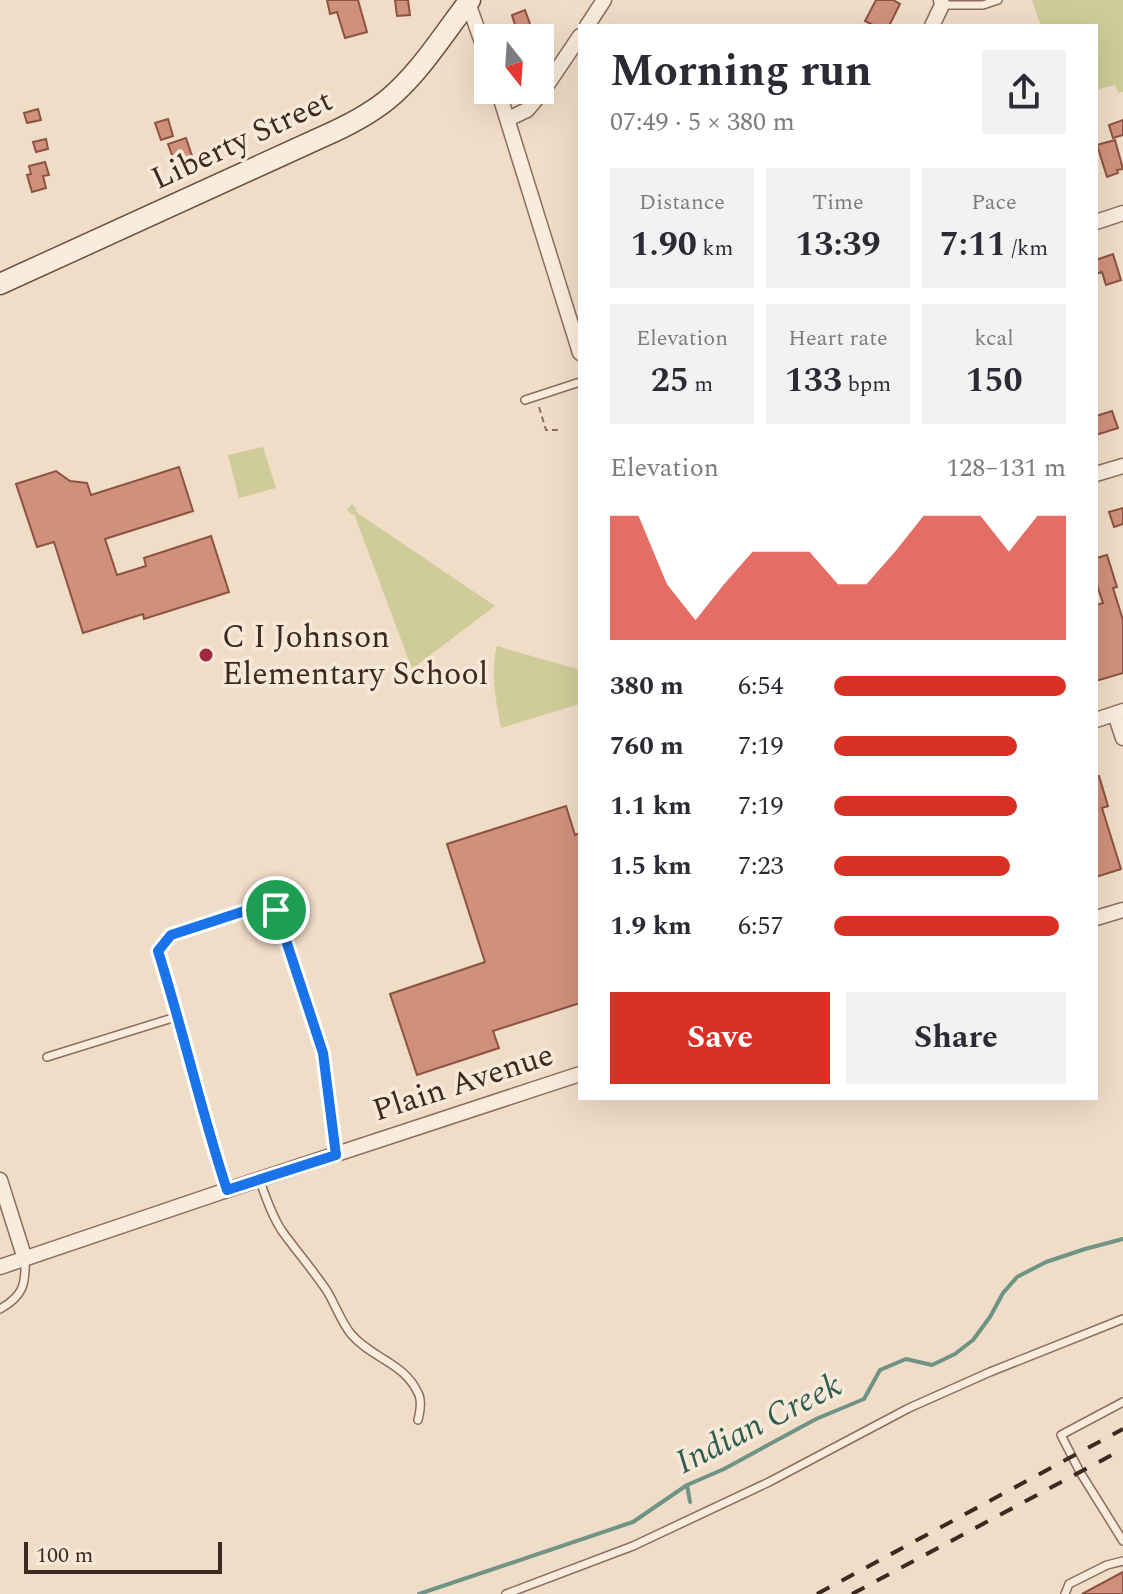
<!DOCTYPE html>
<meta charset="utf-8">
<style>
body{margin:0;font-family:Spectral,serif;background:#f2f2f3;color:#2b2b33;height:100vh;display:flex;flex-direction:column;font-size:30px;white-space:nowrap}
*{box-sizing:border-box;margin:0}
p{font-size:26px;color:#7c7c81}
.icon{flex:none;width:44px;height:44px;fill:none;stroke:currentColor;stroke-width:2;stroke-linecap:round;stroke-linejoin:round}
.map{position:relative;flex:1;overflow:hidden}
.panel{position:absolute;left:578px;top:24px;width:520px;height:1076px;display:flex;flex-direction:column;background:#fff;border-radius:0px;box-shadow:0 8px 32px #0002}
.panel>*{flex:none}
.needle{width:52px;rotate:163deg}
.buttons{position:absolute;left:474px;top:24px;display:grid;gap:16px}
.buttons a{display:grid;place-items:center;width:80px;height:80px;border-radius:0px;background:#fff;box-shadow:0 8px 32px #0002;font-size:40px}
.scale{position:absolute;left:24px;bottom:20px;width:198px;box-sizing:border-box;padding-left:8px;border:4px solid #3d2920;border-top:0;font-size:22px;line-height:28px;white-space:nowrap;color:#3d2920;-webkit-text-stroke:6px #f7e9d8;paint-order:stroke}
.pin{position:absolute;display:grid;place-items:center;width:68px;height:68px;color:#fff;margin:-34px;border:4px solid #fff;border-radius:50%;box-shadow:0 2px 8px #0007}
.round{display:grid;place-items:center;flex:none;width:84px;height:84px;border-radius:0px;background:#f2f2f3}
.summary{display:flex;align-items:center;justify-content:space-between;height:136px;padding:0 32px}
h1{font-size:44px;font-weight:700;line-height:60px}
.metrics{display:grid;grid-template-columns:repeat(3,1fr);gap:12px;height:136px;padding:8px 32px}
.metrics div{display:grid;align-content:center;border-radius:0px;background:#f2f2f3;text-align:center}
.metrics b{font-size:34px;font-weight:700}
.metrics small{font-size:22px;font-weight:400}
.metrics p{font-size:22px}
.chart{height:224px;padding:16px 32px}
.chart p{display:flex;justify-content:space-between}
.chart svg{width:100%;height:144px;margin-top:8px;fill:#d93025;opacity:.7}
.primary-button{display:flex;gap:16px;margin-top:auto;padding:16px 32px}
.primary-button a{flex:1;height:92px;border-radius:0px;background:#d93025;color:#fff;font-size:32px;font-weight:700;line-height:92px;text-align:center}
.primary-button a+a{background:#f2f2f3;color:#2b2b33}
ul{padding:0 32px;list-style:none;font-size:26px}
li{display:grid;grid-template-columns:128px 96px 1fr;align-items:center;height:60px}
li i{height:20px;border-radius:10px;background:#d93025}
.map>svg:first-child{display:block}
.green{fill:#cfcc9a}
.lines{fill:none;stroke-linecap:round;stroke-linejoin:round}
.stream{stroke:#6f9384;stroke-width:4}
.building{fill:#d0917c;stroke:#8d5240;stroke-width:2}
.lane-casing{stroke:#8d6d5c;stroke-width:10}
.street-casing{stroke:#8d6d5c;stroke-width:17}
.secondary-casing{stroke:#6f4f3f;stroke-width:23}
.path{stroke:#8d6d5c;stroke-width:2;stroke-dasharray:6 4;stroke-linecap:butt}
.lane{stroke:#faecdc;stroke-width:7}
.street{stroke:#faecdc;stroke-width:14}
.secondary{stroke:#faecdc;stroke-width:20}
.rail{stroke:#3d2920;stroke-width:4;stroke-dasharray:14 14;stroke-linecap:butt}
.route-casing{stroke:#fff;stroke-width:16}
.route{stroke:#1a73e8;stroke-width:10}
.poi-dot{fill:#9f293e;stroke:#f7e9d8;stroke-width:3}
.labels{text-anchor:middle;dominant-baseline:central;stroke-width:7;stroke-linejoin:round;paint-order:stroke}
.street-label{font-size:32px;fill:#3d2920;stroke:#f7e9d8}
.poi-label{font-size:32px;fill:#3d2920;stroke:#f7e9d8;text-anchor:start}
.water-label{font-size:34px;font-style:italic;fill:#2f5d52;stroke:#f7e9d8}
</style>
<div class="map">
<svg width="1123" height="1594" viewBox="0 0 1123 1594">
<rect width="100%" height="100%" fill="#f0ddc8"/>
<!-- green -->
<path class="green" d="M1032,0H1123V92L1118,93L1115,85L1096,90V26H1041Z
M263,447L276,488L239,498L228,455Z
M352,504L357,510L356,512L495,606L412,669L354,514L352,515L347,509Z
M497,646L580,670V704L501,728C496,700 490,674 497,646Z"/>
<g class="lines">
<!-- stream -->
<path class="stream" d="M687,1485L690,1502
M419,1594L633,1522L687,1485L724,1469L816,1419L864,1399L880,1370L906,1359L932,1365L955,1354L973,1340L990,1317L1003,1293L1017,1277L1046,1262L1085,1249L1123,1239"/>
</g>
<!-- building -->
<path class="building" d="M327,0H358L367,32L345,38L337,12L330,14Z
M395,0H408L410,15L397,16Z
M876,0H893L900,4L889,26H875L865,21Z
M525,10L535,38H519L512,15Z
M38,109L41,120L27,123L24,113Z
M168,119L173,136L161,140L155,123Z
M1123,120V135L1113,138L1109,125Z
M186,138L194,162L177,168L168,144Z
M46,139L48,149L36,152L33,142Z
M1115,140L1123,169L1117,170L1118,173L1107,177L1097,145Z
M45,162L49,175L43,176L46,188L32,192L27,175L31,174L29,166Z
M1113,254L1121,280L1106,285L1102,272L1096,274V260Z
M1112,411L1118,428L1096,435V416Z
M179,467L193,511L105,539L117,575L146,566L144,558L211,536L229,592L144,619L143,614L83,633L54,542L37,547L16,484L56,471L70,481L87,483L91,495Z
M1123,508V524L1114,527L1109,512Z
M1107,555L1117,587L1113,588L1123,620V673L1096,681V605L1103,603L1096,582V558Z
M1096,776H1099L1108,806L1102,808L1121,869L1096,877Z
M566,806L575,835L580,833V1003L493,1031L499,1048L417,1075L390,994L485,962L447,844Z
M1123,1572V1594H1082Z"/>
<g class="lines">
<defs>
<path id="lane" d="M942,5H983L998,0
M525,400L580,382
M47,1057L179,1016
M260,1181C266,1198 272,1216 282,1231C297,1252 313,1270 327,1291C335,1304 341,1322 351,1334C372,1359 405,1362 419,1395C422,1403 420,1412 418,1420
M227,1190C201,1111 183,1030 158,951L171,935L266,904L276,910L323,1053L335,1153
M0,1309C23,1296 26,1285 25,1259
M1123,1402L1061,1435L1080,1472L1123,1541
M506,1594L633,1546L769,1482L909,1408L990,1372L1123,1319
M1065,1594L1069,1584L1107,1565L1123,1561"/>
<path id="street" d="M467,0L488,59
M587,26L604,0
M932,26L942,5L941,0
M498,90L580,353
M508,119L527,110L543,91L580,36
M1096,222L1123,213
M1096,474L1123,466
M1115,714L1123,738
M1096,720L1123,711
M1096,918L1123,910
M0,1180L25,1259
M0,1267L227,1190L580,1074"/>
<path id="secondary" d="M0,284L322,137C345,127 367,116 387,100C420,73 444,33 470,0"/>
</defs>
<!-- lane casing -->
<use href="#lane" class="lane-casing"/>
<!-- street casing -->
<use href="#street" class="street-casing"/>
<!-- secondary casing -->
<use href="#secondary" class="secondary-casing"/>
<!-- path -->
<path class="path" d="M539,407L546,430H560"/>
<!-- lane -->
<use href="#lane" class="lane"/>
<!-- street -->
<use href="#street" class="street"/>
<!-- secondary -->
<use href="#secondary" class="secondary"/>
<!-- rail -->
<path class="rail" d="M817,1594L1123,1429
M852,1594L1123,1449"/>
</g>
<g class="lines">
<defs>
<path id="route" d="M266,904L276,910L323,1053L336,1155L227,1190C201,1111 183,1030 158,951L171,935Z"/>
</defs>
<!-- route casing -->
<use href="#route" class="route-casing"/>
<!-- route -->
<use href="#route" class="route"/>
</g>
<!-- markers -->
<circle class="poi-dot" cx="206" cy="655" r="8"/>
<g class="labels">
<!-- street labels -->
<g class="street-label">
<text transform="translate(242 140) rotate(-25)">Liberty Street</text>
<text transform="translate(463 1083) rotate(-18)">Plain Avenue</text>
</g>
<!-- poi labels -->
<g class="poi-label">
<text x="222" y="637">C I Johnson<tspan x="222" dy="37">Elementary School</tspan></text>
</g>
<!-- water labels -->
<g class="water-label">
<text transform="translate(759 1424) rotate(-27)">Indian Creek</text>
</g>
</g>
</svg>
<div class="buttons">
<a><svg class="needle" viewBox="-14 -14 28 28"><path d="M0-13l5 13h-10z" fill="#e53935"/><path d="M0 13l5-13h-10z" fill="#7c7c81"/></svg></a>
</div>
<div class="scale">100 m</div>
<div class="pin" style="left:276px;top:910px;background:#1e9e55"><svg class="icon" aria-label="arrive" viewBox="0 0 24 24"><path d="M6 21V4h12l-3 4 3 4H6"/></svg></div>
<section class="panel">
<div class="summary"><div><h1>Morning run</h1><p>07:49 · 5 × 380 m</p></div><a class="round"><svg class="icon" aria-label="share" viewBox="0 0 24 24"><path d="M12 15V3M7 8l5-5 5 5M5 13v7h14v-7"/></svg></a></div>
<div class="metrics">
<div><p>Distance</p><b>1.90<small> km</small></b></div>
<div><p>Time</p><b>13:39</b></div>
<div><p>Pace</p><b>7:11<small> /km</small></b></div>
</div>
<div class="metrics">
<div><p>Elevation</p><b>25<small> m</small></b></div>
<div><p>Heart rate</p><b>133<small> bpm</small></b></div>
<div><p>kcal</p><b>150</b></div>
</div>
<div class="chart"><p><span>Elevation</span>128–131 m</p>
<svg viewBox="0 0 160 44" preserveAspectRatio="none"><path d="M0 44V6L10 6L20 27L30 38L40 27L50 17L60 17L70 17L80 27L90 27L100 17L110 6L120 6L130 6L140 17L150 6L160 6V44z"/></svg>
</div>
<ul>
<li><b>380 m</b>6:54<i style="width:100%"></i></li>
<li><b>760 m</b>7:19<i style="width:79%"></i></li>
<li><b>1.1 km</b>7:19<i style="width:79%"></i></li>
<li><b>1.5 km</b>7:23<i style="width:76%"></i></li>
<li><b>1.9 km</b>6:57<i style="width:97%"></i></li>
</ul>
<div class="primary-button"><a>Save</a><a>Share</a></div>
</section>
</div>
